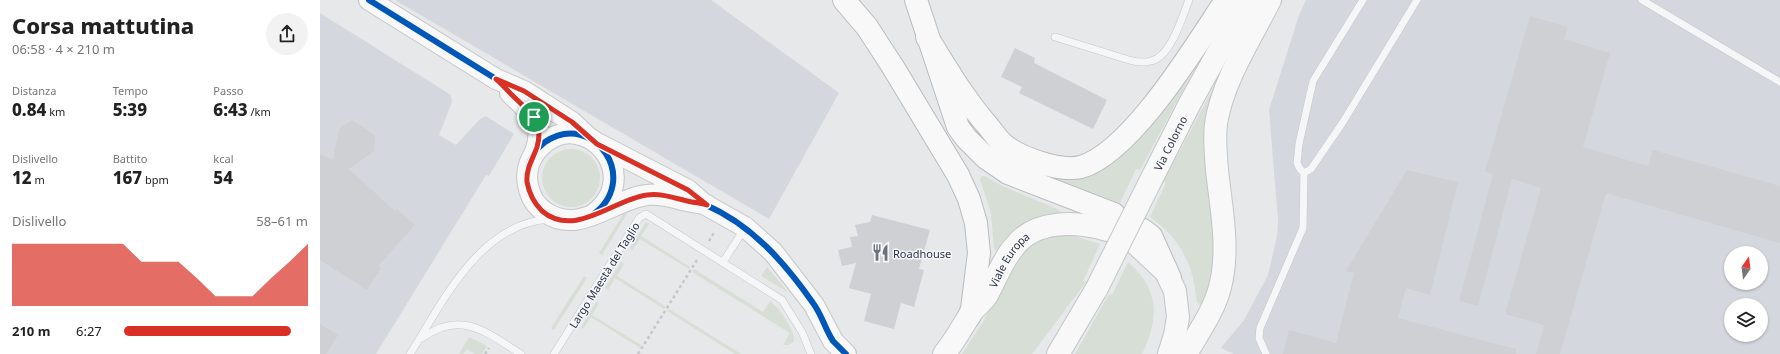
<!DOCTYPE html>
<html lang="it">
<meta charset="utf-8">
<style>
body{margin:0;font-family:"Noto Sans",sans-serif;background:#f2f2f2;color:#222;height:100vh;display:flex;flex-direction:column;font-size:15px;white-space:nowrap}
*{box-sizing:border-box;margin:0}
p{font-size:13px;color:#767676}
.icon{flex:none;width:22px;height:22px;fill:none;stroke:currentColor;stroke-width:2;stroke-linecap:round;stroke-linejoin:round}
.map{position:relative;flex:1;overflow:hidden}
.panel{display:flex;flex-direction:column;background:#fff;width:320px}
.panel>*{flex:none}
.needle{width:26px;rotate:14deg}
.tools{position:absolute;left:1404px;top:246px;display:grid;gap:8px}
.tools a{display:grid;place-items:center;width:44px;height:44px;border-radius:50%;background:#fff;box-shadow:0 1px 3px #0004;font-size:20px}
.pin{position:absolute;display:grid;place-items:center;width:34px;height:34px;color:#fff;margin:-17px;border:2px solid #fff;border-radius:50%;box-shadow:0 1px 4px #0007}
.round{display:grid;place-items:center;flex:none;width:42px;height:42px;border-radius:21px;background:#f2f2f2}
.summary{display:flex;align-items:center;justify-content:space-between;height:68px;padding:0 12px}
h1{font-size:22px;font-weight:800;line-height:30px}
.metrics{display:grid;grid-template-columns:repeat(3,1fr);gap:6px;height:68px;padding:4px 12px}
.metrics div{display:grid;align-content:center}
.metrics b{font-size:17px;font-weight:800}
.metrics small{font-size:11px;font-weight:400}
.metrics p{font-size:11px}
.chart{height:112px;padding:8px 12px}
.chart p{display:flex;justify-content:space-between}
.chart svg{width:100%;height:72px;margin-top:4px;fill:#d93025;opacity:.7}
ul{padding:0 12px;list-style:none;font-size:13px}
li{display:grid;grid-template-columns:64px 48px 1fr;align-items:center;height:30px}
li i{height:10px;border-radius:5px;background:#d93025}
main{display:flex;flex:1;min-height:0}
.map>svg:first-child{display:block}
.built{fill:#d4d7dd;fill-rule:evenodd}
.green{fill:#d6ded6}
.building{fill:#ced0d3}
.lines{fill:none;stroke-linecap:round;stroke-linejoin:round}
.lane-casing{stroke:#c4c6c8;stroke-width:8}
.secondary-casing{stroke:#c4c6c8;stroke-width:22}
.primary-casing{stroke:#c2c5c8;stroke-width:24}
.highway-casing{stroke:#b8bbbf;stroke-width:24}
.path{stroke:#c5c6ca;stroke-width:2.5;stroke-dasharray:3 3;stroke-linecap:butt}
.lane{stroke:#f5f6f7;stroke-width:7}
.secondary{stroke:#f8f8f8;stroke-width:20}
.primary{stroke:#f8f8f8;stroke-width:22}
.highway{stroke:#f8f8f8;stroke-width:22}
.primary-bridge-casing{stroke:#c2c5c8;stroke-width:24;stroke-linecap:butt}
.primary-bridge{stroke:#f8f8f8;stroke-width:22}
.cycleway-casing{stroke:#f4f6f9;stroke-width:8}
.cycleway{stroke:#0057b8;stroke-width:6}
.route-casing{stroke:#fff;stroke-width:8}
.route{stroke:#d93025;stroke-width:5}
.labels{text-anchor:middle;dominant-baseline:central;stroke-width:3;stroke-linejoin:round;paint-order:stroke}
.street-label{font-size:11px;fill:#2b3445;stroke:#f4f6f9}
.poi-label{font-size:11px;fill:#2b3445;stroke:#f4f6f9;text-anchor:start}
</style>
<main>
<section class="panel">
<div class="summary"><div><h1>Corsa mattutina</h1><p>06:58 · 4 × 210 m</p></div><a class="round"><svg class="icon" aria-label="share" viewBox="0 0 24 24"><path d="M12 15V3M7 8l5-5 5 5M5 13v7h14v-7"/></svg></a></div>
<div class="metrics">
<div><p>Distanza</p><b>0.84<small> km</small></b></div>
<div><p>Tempo</p><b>5:39</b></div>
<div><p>Passo</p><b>6:43<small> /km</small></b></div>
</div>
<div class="metrics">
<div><p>Dislivello</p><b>12<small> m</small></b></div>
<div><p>Battito</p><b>167<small> bpm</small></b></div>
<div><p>kcal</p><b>54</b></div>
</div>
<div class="chart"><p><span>Dislivello</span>58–61 m</p>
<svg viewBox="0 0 160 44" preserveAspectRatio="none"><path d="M0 44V6L10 6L20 6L30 6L40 6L50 6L60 6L70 17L80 17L90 17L100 27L110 38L120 38L130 38L140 27L150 17L160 6V44z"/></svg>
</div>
<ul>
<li><b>210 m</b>6:27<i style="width:91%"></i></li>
</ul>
</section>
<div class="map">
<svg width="1460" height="354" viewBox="0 0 1460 354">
<rect width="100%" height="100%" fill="#e6e8ea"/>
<!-- built -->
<path class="built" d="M75,0H391L519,93L449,219Z
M986,0H1460V354H914L901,348L924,320L948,275L957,236L958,220L949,110L979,15ZM1411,253H1441V283H1411ZM1411,305H1441V335H1411Z
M0,13L131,95L132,102L119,135L136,145L160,119L166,116L194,134L169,176L166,175L56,354H0Z"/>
<!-- green -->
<path class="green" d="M879,60L820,170L816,169L800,203L724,174L749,175Z
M899,77L894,254L890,282L884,303L880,305L877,302C873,264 861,239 830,217L846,183L844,181Z
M222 178a29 29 0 1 1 58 0a29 29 0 1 1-58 0Z
M662,176H665L680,185L739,210L741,212L738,214L718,218L699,226L691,232L676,251L674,249L671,213L660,179Z
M304,213L307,214L282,255L279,253Z
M326,222L329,224L321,236L370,267L369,269L320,239L312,250L310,248Z
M727,235H751L780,244L763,281L766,282L712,354H642L663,322L702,249Z
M301,262L304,264L297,276L345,306L344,309L295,278L288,290L285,288Z
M808,262C840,290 839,318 822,354H755L789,294L792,295Z
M447,267L468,292L441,276Z
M374,269L443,312L450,301C459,307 475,331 474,341L469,345H463L470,333L372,272Z
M264,276L267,278L234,330L231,328Z
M277,301L279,303L272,315L321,345L320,348L271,317L263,329L261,327Z
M349,309L421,354H415L347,311Z
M149,337L167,346L162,354H155L147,349L143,354H139Z"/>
<!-- building -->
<path class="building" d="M1210,16L1248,27L1244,39L1290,53L1263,147L1328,166L1333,150L1460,186V243L1286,193L1240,354H1216L1224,325L1185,314L1221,188L1192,179L1158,306L1139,301L1173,174L1165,172Z
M695,48L715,58L714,63L787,100L773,129L699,93L702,87L681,77Z
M32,120L55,135L54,151L29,169L75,211L77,209L95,225L58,266L61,268L47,290L0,260V154L13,160L19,129Z
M1087,170L1138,182L1110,295L1086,288L1078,318L1196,349V354H963L969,330L1016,343L1034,273L1026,271Z
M552,215L610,230L599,269L604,270L594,307L581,303L574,329L544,321L551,294L529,288L536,263L522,266L518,250L532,247L530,237L538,236L535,225L550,222Z
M0,324L18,335L6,354H0Z"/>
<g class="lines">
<defs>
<path id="lane" d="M1043,0L993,81L979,144L977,163L980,169L984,173L991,169L1023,122L1097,0
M1322,0L1460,82
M735,37L809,60C816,62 824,63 831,61C851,57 862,17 869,0
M403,262L425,228
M102,338C141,309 167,333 201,354
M90,354C123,302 159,224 229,219
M234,354L319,218L326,214L462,300L482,332L491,354
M946,354L939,338L940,328L983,228L984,173"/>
<path id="secondary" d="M49,0L176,79L204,91L252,122L269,138
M190,93C210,113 227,122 214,154
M279,144L368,190L384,204L425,227L453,252L494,305L513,341L526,354
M271,216C328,177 265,104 221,146C210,156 205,171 208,185C210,196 216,206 225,212C259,236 293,199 327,195C344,193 356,199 372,202C377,203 382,203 387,205"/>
<g id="primary">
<path id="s1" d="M833,176L869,105L927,0"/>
<path d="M816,244L846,272L855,291L858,317L855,335L849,354"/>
<path id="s2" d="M624,354C635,341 642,327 651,313C656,306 663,302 667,295C676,279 682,261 694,247C715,219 757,221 787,230"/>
<path d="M738,354L777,288"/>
<path d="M866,354C878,333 894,311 900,287C910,249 901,208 897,170C896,155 894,139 896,124C902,82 931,38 950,0"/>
</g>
<path id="highway" d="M524,0L547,27L573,67L638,175L649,199L656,223L659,253L652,309L649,317
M596,0L638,127L646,138L666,158L688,173L794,214
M607,37C626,67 644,99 668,126C673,132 678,140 684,145C700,158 740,172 761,167C812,152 876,45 906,0
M823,230L831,236L850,278"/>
</defs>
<!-- lane casing -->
<use href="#lane" class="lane-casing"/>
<!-- secondary casing -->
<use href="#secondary" class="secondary-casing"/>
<!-- primary casing -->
<use href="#primary" class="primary-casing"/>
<!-- highway casing -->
<use href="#highway" class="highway-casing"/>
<!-- path -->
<path class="path" d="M389,241L395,231
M165,354L169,348
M318,354L377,260"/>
<!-- lane -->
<use href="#lane" class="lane"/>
<!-- secondary -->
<use href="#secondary" class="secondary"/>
<!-- primary -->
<use href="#primary" class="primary"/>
<!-- highway -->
<use href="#highway" class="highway"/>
<defs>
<path id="primary-bridge" d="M777,288L833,176"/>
</defs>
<!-- primary-bridge casing -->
<use href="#primary-bridge" class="primary-bridge-casing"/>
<!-- primary-bridge -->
<use href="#primary-bridge" class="primary-bridge"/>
<defs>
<path id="cycleway" d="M49,0L176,79L204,91L252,122L268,137
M271,216C323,181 274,109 225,142C215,149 209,161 207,173C206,185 210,197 218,206C250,242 292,200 327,195C343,193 356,198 371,202C376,203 381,202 386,205C432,225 465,263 493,303C502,315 505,329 513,341C517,345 522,350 526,354"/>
</defs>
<!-- cycleway casing -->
<use href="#cycleway" class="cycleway-casing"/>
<!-- cycleway -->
<use href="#cycleway" class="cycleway"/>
</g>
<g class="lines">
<defs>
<path id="route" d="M176,79L204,91L252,122L277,144L368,190L387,205C382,203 377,203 372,202C356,199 344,193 327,195C294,199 255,239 222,211C214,203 209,193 207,182C206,168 213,159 217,147C225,121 207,110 191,94C186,89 182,84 176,79Z"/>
</defs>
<!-- route casing -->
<use href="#route" class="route-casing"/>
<!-- route -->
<use href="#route" class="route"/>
</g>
<!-- icons -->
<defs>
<symbol id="restaurant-bare" viewBox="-9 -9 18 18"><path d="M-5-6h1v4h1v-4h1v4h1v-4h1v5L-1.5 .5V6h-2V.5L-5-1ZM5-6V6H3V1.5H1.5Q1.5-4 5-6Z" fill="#6c737f" stroke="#f4f6f9" stroke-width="2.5" paint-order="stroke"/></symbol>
</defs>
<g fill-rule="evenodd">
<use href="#restaurant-bare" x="548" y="240" width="25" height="25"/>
</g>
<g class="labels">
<!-- street labels -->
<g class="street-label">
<text stroke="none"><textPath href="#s1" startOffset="37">Via Colorno</textPath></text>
<text stroke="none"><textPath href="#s2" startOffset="115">Viale Europa</textPath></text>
<text transform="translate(284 275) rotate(-58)">Largo Maestà del Taglio</text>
</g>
<!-- poi labels -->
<g class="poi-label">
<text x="573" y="253">Roadhouse</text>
</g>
</g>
</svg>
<div class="tools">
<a><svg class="needle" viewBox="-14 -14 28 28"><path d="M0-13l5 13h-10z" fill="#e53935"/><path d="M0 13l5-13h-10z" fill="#767676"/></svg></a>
<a><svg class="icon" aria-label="layers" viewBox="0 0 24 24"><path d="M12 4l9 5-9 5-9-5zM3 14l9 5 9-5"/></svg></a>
</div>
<div class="pin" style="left:214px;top:117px;background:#1e9e55"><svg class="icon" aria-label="arrive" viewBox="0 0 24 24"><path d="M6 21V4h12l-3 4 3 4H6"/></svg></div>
</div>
</main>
